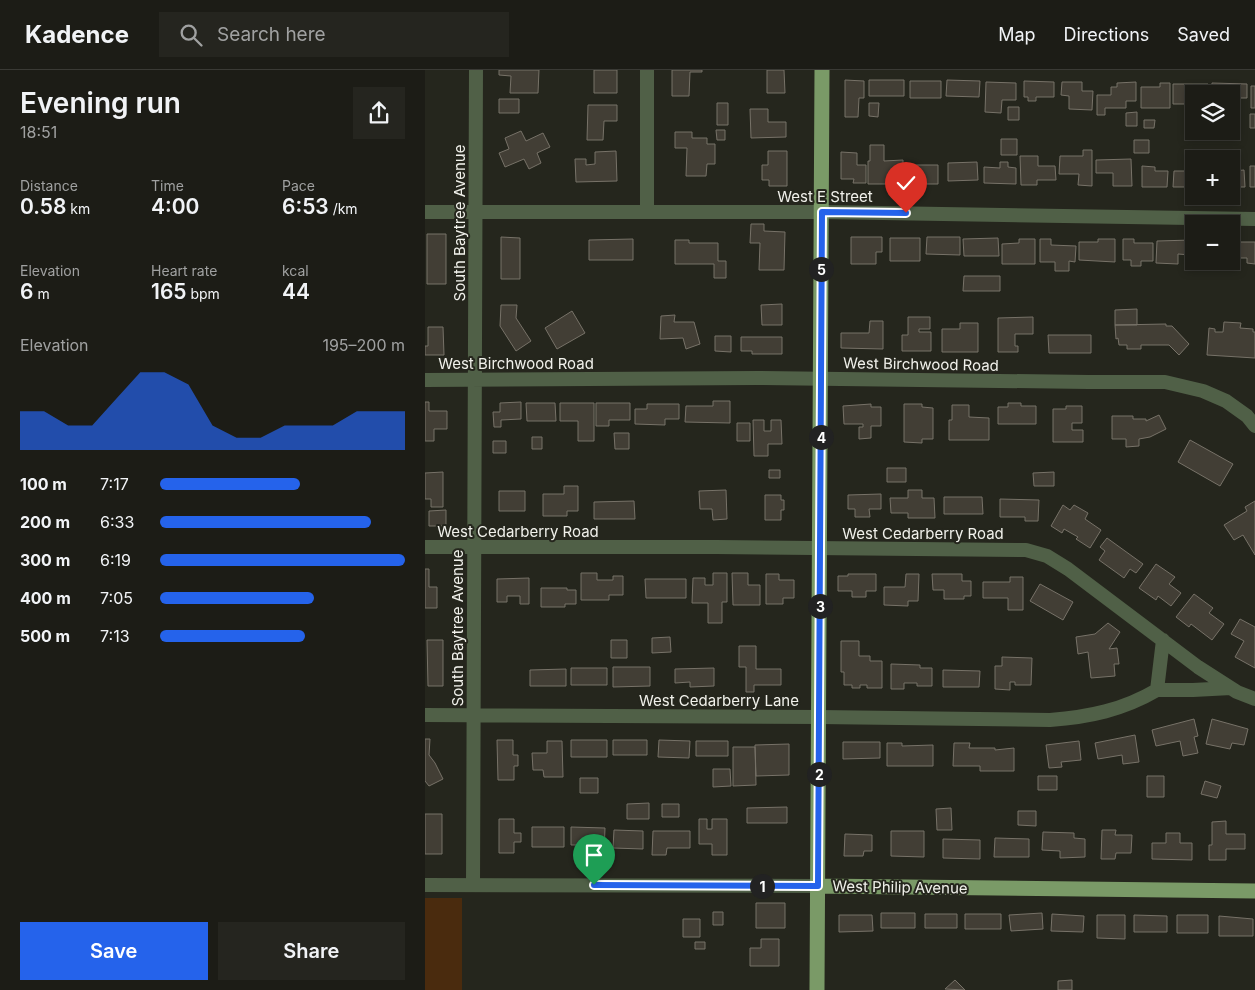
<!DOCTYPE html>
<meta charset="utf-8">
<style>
body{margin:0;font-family:Inter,sans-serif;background:#25251f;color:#f1f3f6;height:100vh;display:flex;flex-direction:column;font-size:19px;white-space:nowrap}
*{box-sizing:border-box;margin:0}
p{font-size:16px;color:#a0a1a1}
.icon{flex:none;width:28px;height:28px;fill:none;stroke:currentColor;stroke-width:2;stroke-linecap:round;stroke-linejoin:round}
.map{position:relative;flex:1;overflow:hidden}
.panel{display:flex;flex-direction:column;background:#1c1c16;width:425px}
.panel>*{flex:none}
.tools{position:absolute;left:760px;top:15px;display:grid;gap:10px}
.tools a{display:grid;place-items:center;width:55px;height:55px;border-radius:0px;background:#1c1c16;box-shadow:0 2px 8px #0003,0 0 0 1px #3a3a35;font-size:25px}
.pin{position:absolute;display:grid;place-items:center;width:42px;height:42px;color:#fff;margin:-51px -21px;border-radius:50% 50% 50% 0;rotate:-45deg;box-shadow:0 0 5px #0007}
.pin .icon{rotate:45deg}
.km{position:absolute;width:25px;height:25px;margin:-12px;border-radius:50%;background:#222;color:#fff;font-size:14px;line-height:25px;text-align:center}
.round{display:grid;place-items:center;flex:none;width:52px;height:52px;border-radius:0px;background:#25251f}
.headline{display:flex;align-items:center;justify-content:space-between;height:85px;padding:0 20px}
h1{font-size:28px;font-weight:600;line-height:38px}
.figures{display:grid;grid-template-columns:repeat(3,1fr);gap:8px;height:85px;padding:5px 20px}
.figures div{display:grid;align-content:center}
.figures b{font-size:21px;font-weight:600}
.figures small{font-size:14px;font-weight:400}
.figures p{font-size:14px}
.chart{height:140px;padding:10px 20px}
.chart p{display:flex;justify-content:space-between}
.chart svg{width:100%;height:90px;margin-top:5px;fill:#2563eb;opacity:.7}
.cta{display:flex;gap:10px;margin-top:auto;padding:10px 20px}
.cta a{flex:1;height:58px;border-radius:0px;background:#2563eb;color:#fff;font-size:20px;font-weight:600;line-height:58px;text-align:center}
.cta a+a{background:#25251f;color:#f1f3f6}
ul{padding:0 20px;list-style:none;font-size:16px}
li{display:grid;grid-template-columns:80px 60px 1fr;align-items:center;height:38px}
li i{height:12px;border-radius:6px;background:#2563eb}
header{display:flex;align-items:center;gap:30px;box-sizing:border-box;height:70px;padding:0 25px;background:#1c1c16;border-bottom:1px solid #3a3a35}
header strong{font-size:24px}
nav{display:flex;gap:28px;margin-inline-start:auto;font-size:18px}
.search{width:350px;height:45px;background:#25251f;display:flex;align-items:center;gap:12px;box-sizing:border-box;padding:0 18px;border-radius:0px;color:#a0a1a1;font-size:19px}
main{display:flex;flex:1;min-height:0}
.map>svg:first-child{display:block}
.green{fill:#4a2b0e}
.building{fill:#423e35;stroke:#777268}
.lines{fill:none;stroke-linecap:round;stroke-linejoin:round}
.minor{stroke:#506047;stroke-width:14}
.major{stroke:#7a9a67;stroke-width:15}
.route-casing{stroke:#fff;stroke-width:10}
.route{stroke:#2563eb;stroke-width:6}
.labels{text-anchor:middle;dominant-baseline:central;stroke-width:4;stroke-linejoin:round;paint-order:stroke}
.street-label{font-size:15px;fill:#f1f1eb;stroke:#25261d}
</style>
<header>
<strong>Kadence</strong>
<div class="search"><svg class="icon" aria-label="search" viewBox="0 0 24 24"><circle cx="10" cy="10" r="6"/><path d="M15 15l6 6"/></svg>Search here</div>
<nav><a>Map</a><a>Directions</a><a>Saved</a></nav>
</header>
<main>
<section class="panel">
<div class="headline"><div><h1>Evening run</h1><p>18:51</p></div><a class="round"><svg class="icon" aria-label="share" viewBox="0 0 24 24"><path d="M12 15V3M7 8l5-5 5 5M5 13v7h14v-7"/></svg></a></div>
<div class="figures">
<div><p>Distance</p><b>0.58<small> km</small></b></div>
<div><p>Time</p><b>4:00</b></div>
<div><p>Pace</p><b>6:53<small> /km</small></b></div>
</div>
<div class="figures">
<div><p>Elevation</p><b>6<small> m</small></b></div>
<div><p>Heart rate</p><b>165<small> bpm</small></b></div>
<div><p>kcal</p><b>44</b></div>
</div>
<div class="chart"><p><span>Elevation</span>195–200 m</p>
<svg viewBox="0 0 160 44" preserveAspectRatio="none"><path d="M0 44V25L10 25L20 32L30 32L40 19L50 6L60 6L70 12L80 32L90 38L100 38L110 32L120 32L130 32L140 25L150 25L160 25V44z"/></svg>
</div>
<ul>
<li><b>100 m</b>7:17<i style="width:57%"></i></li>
<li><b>200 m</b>6:33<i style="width:86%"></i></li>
<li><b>300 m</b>6:19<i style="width:100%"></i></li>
<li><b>400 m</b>7:05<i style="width:63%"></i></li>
<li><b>500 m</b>7:13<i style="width:59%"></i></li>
</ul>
<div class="cta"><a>Save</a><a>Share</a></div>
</section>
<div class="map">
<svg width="830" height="920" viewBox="0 0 830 920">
<rect width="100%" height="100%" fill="#25261d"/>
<!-- green -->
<path class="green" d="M0,828H37V920H0Z"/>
<!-- building -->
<path class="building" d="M74,0H114L113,23H85L86,6L74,5Z
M169,0H192V23H169Z
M247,0H277V2H265L264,26H247Z
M342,0H359L360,23H342Z
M420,10L439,11V28H434L433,47H420Z
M444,10H479V26H444Z
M522,10L555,11L554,27L521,26Z
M485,11H516V28H485Z
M599,11L629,12V27H611V31H603V27H599Z
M561,12L591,13V30H577L576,43L560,42Z
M637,12H657V21H668L667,40L644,39V26L636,25Z
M711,12V31H701V38H680V45H672V25H686V17H692V13Z
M735,13H745V38H716V17H735Z
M787,13L822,14V28H806V24H786Z
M748,14H783V24H769V48H765V34H748Z
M826,16H830V38H826Z
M74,29H94V43H74Z
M292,33H303V55H292Z
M444,33H454L453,47L444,46Z
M163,35H192V51H179L178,70H162Z
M583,37H594V50H583Z
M325,39H343V52H361V67L326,68Z
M712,42V56H701V43Z
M825,44H830V58H825Z
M719,50H730L729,58H719Z
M291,60H300V70H292Z
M96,61L101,71L118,63L125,77L112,83L116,93L104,99L99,89L80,97L74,83L84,79L80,68Z
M250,62H267V68H282V74H290V94H282L281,106H261L262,78H250Z
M576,69H592V85H576Z
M709,70H724V83H709Z
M445,75H459V91L478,90V114H443V91H445Z
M658,80H667V116L653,115L654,104H634L635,86H658Z
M191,81L192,111L151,112L150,89H161V95L170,94V82Z
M343,81H362V116H344V110H337V95H343Z
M416,82L432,83V95H441V113H428L429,109H416Z
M595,86H613V96H630L631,110H612V115H596Z
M706,89L707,116H688V103H671V90Z
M552,92L553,110L523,111V93Z
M575,92H583V97L591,98V114L559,113V97L575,98Z
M485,95H513V114H485Z
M806,95H808V101L819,100L820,117H806Z
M717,96L730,97V101H743L742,117H717Z
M825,96H830V117H825Z
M765,97H769V117H748L749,101H764Z
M326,154H339V161L360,162L359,200H334L335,173H325Z
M2,164H21V214H2Z
M76,167L95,168V209H76Z
M426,167H457V182H451V194H426Z
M502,167H535V185L501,184Z
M465,168H495V191H465Z
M573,168L574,186H539L538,169Z
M208,169V190H164V170Z
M594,169H610V194H577V174L594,173Z
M615,169H626V175L651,176L650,192L644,191V201H630V192H615Z
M673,169H690V192L654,190V172H673Z
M698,169H709V173H728V191H716V196H706V190H698Z
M250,170H264V173H293V191H301V208H289V194H250Z
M767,170L766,185L753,184V194L731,193L732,171Z
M809,172H830V194L822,193V188H808Z
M772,191H787V197H772Z
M539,206H575V221H538Z
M357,234V255H337L336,235Z
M76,235H92L91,248L106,271L91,281L75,256Z
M712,239V255H690V240Z
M147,241L160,263L132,279L120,258Z
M250,245L249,252H269L275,274L261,279L258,268L235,269L236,246Z
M483,247H505V259H494V262H506V281H477V265H483Z
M608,247V264H590V276H593V282H573V248Z
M445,251H458V279L416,278V263H444Z
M799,252L816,253L815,258L828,259V262H830V288L782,285L784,258L790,259V262H798Z
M535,253H553V282H517V259H535Z
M741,254V256H747L764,274L754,285L744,275H716V279H702V275H694L693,268L691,269L690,255Z
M3,257H18L19,285H0V276H3Z
M623,265H666V283H624Z
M290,266H306V282L290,281Z
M316,267H357V284H327V281H316Z
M288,331H305V353L260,352L261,336H288Z
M0,332H4V341H22V359H9V371H0Z
M96,332V349L76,350V357H69L68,342H75V333Z
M101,333H130L131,351H102Z
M135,333H169V371H153V351H135Z
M171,333H205V350H184V356H171Z
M583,333H596V336H611V354H573V337H583Z
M222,334H254V349H240V355L210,354V339H222Z
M446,334V337H456V356H446V368L434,369V357H438V354H419L418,336Z
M479,334H497V337L508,338V369H497V373L479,372Z
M527,335H544V347L564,348V370H524V350H527Z
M641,336H657V353H647V360H658V372H628V339H641Z
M734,345L741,359L725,367L714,369V376L701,377V369H687V346H708V349H721V351Z
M328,350H339V361H346V350H356L357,374H343V386H329Z
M312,353H325V371H312Z
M189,363H204V379H190Z
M107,367H117V379H107Z
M765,370L808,394L795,416L753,392Z
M68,371H81V383H68Z
M462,398H481V412H462Z
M344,400H355V408H344Z
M18,402V437H6V429H0V403Z
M629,402V416H609L608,403Z
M139,416H153V441H142V446H118V424H139Z
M301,420L302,449L288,450L287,439H275L274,421Z
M483,420H497V428H509L510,448H483V443H466L465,428H483Z
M74,421H100V441H74Z
M456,424V439H444L445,447H430V439H423V425Z
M340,425H356V430H359V440H356V450H340Z
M519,427H557L558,444H519Z
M575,429L614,430L613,451H600V447H575Z
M209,431L210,449H169V432Z
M830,431V485L818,465L809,470L799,455L822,441L820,437Z
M638,435L645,440L649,435L663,443L660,449L676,460L665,478L651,469L653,467L639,459L637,463L626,456Z
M21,440V456H4V441Z
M682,468L718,494L711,503L705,499L699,508L674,490L680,481L675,477Z
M731,494L750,507L744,514L756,523L746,536L733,526L731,530L714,518Z
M0,499H4V517H12V538H0Z
M156,503H172V510H188V506H198V525H184V530H156Z
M288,503H302V532H297V553H283V533H267L268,508H280V515H288Z
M307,503H323V515H335V535H308Z
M341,504H354V510H369V528H358V534H341Z
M423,504H451V521H441V527H427V521H413V506H423Z
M481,504H494L493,531H483V536L459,535V517H480Z
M507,504H537V511H546V526H539V529H519V520H508Z
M585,507H598V540H583V528H558V512H585Z
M104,508V534H95V526H82V532H72V509Z
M220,509H261V528H221Z
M615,514L648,532L638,550L605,531Z
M116,518H142V520H151V534H140V537H116Z
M769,524L788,538L784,543L799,554L787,570L766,554L764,557L751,547Z
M815,549L830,557V598L810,587L819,571L806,564Z
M683,553L695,562L684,579L692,578L694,594H689L690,606L666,608L663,582L653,584L651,567L670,564Z
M245,567L246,582L227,583V568Z
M2,570H18V616H3Z
M186,570H202V588H186Z
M416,571H434V586H445V591H457V618H442V615H435V618H427V615H419V602H416Z
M314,576H331V599H356V615H329V622H321V597H314Z
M577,587L607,588L606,615H590V612H585V620L570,619V596H577Z
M466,594L495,595V598H507V616H492V613H479V619H466Z
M188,597H225V616L188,617Z
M146,598H182V615H146Z
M289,598V616L265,617V612L250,613V599Z
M141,599V616H105V600Z
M518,600L555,601L554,617H518Z
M769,649L773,666L769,667L773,683L758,686L755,671L731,676L727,660Z
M787,649L823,659L819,675L807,673L805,679L781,674Z
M710,665L714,692L698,694L697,685L673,689L670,673Z
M0,669H5L4,685L10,693L18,709L4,716L0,711Z
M72,670H88V685H93V696H89V710H73Z
M146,670H182V687H146Z
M188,670H222V685H188Z
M234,670L265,671L264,688L233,687Z
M122,671H137L138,707H119L118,700H108L107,683H122Z
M271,671H303V686H271Z
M654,671L656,690L636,692L637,697L624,698L621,675Z
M418,672H455V688L418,689Z
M462,673H477V676L508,675V696H462Z
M529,673H545L544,678H570V680L589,678V701H555V696H528Z
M364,674V705L331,706L330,675Z
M308,677H330L331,715L308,716Z
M288,699H305L306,716L288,717Z
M613,706H632V720H613Z
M722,706H739V727H722Z
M155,708H173V723H155Z
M780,711L796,716L792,728L776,724Z
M224,733V749H202V734Z
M237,734H254V747H237Z
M362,737V753H322V738Z
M526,738L527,760H512L511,739Z
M593,741H611V756L593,755Z
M0,744H17V784H0Z
M74,749H89V763H96V772H89V783H74Z
M274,749H282V759H287V749H302V785H287V774H274Z
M801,751V764H820V779H801V790H784V775H787V752Z
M107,757H139V777H107Z
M146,757L180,758L179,783H161V775H146Z
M189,760L218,761V779L188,778Z
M677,760H691L690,765H707L706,783H691L690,789H676Z
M228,761H265V778H242L241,785H227Z
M466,761H499V787L466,786Z
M618,762L649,763V768L660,769V787L635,788V781L617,780Z
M741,763H755V773H767V790L727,789V773H741Z
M420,764L447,765V781H439L438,786H419Z
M570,768L604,769V787H569Z
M518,769L555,770V789L518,788Z
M331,833H360V858H331Z
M288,842H298V855H288Z
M456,843H490V858H456Z
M617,843L618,859L586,861L584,845Z
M500,844H532V858H500Z
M540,844H576V859H540Z
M627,844L659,846L658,862L626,861Z
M414,845H447L448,861L414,862Z
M672,845H700V869L672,868Z
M709,845L742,846V862H709Z
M752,845H783V863H752Z
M794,846L828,849V866H794Z
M258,849H275V867H258Z
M336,869H354V896H325V878H336Z
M270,872H280V879H270Z
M530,910L540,920L520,919Z
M647,910V920H633V911Z"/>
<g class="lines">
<!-- minor -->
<path class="minor" d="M0,142H397L830,149
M222,142V0
M0,310L331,308L664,312H740L778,321L801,331L822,346L830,356
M0,477H291L601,480L622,486L643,499L773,597L812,622L830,629
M732,620H768L806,618
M0,645L394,647L625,650C664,647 698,640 732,620L738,570
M0,815L393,816
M48,815L51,0"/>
<!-- major -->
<path class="major" d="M393,816L830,821
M392,920L397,0"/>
</g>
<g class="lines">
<defs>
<path id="route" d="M169,815L393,816L397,142L481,143"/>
</defs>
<!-- route casing -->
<use href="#route" class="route-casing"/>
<!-- route -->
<use href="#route" class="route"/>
</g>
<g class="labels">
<!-- street labels -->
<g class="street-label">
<text x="400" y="126">West E Street</text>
<text transform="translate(34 153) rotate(-90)">South Baytree Avenue</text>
<text x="91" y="293">West Birchwood Road</text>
<text transform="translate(496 294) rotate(1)">West Birchwood Road</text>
<text x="93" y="461">West Cedarberry Road</text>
<text x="498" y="463">West Cedarberry Road</text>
<text transform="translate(32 558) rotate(-90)">South Baytree Avenue</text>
<text x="294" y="630">West Cedarberry Lane</text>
<text transform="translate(475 817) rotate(1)">West Philip Avenue</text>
</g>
</g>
</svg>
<div class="tools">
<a><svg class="icon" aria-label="layers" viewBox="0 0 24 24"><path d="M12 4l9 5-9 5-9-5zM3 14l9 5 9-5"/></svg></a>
<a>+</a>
<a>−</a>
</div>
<div class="pin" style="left:169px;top:815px;background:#1e9e55"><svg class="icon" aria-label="arrive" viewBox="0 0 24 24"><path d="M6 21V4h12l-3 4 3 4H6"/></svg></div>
<div class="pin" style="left:481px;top:143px;background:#d93025"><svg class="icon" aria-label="check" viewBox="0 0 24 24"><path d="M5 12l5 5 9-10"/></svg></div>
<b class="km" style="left:337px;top:816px">1</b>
<b class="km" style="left:394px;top:704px">2</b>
<b class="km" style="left:395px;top:536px">3</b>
<b class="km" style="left:396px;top:367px">4</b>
<b class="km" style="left:396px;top:199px">5</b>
</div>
</main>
